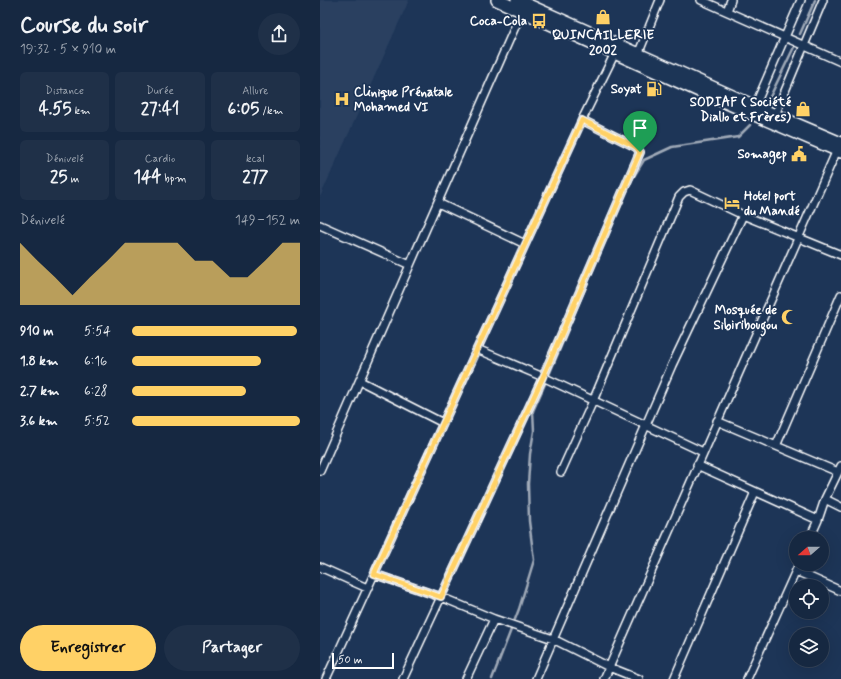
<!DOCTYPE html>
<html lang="fr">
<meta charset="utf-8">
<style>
body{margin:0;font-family:Mynerve,sans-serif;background:#1f3048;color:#f1f3f6;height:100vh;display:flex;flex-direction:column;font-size:15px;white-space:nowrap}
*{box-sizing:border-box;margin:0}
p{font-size:13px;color:#9ea6b1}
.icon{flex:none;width:22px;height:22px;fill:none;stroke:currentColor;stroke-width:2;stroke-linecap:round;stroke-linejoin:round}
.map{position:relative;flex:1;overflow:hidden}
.sheet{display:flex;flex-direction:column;background:#162841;width:320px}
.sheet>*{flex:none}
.needle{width:26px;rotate:250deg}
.fabs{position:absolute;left:469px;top:531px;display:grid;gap:8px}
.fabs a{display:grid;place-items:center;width:40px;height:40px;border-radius:50%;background:#162841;box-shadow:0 4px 16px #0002,0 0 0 1px #35445a;font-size:20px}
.scale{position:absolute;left:12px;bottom:10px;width:62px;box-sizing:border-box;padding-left:4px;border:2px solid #fff;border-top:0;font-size:11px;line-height:14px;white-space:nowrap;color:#fff;-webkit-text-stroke:3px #1d3557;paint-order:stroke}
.pin{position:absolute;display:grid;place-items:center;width:34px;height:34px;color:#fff;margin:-41px -17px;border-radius:50% 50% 50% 0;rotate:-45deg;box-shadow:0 0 4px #0007}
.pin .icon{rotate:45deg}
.round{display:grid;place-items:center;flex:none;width:42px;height:42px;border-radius:21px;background:#1f3048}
.headline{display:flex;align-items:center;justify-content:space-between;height:68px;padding:0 20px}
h1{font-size:22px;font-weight:800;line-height:30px}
.stats{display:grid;grid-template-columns:repeat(3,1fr);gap:6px;height:68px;padding:4px 20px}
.stats div{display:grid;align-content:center;border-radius:6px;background:#1f3048;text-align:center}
.stats b{font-size:17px;font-weight:800}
.stats small{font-size:11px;font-weight:400}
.stats p{font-size:11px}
.chart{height:112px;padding:8px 20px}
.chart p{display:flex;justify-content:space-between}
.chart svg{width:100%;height:72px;margin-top:4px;fill:#ffd166;opacity:.7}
.primary-button{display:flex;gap:8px;margin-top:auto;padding:8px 20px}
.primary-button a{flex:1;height:46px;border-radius:24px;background:#ffd166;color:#111;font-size:16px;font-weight:800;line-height:46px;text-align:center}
.primary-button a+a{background:#1f3048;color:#f1f3f6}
ul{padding:0 20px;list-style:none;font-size:13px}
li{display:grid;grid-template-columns:64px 48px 1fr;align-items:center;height:30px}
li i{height:10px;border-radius:5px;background:#ffd166}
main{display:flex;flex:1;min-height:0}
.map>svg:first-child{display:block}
.built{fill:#2a4161}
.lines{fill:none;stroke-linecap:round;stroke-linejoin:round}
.stream{stroke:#a0aab8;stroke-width:2.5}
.minor-casing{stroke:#fff;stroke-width:10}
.trunk-casing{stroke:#fff;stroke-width:14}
.minor{stroke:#1d3557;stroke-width:7}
.trunk{stroke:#1d3557;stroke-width:11}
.route-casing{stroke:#fff;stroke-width:8}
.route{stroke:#ffd166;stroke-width:5}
.labels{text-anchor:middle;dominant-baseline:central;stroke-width:3.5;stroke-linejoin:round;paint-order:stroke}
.poi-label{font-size:13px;font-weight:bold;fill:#fff;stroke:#1d3557;text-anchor:end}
</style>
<main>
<section class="sheet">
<div class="headline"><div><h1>Course du soir</h1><p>19:32 · 5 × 910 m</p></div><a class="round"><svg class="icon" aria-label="share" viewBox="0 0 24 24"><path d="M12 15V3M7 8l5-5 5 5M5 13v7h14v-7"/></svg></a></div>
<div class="stats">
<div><p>Distance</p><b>4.55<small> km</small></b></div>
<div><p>Durée</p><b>27:41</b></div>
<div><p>Allure</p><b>6:05<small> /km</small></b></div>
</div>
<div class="stats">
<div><p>Dénivelé</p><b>25<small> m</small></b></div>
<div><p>Cardio</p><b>144<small> bpm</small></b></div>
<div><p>kcal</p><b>277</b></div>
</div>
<div class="chart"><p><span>Dénivelé</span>149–152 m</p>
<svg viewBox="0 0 160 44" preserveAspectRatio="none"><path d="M0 44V6L10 17L20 27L30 38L40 27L50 17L60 6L70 6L80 6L90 6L100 17L110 17L120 27L130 27L140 17L150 6L160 6V44z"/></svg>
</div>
<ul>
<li><b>910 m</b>5:54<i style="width:98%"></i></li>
<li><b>1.8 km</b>6:16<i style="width:77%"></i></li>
<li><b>2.7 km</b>6:28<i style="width:68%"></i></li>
<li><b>3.6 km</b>5:52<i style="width:100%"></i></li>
</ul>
<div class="primary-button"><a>Enregistrer</a><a>Partager</a></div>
</section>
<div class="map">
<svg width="521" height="679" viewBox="0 0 521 679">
<rect width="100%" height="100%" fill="#1d3557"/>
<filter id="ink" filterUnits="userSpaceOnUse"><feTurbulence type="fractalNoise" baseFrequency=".025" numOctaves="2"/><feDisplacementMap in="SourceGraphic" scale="8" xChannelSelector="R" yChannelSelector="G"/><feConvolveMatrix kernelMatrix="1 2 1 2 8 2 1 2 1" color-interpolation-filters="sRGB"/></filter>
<g filter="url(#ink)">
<!-- built -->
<path class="built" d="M0,0H89L0,197Z"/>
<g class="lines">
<!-- stream -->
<path class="stream" d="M480,34L495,0
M449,99L475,45
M311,181L324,160L352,147L418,137L430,125
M172,679L199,609L214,560L209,521L208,484L210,454L214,431L213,411L229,375L270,277"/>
<defs>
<path id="minor" d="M381,0L521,62
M407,11L411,0
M317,57L340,0
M435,106L481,0
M455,115L503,0
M118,203L205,244
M0,225L90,265
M157,349L223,377L383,452
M40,381L123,423
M397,421L518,472
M456,446L521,295
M377,465L498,520
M0,471L90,265L202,11
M241,472L273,401L359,197L364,192L370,190L423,215L521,255
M505,499L521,507
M490,538L498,520L505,499L521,466
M0,567L47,588
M476,571L521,591
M54,574L121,597L174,619L233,639L289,667L319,679
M6,679L262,120L296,51
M83,679L223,377L320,152L316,147L262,120
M146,679L174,619
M216,679L352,365L423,215
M284,679L517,150
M354,679L435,492
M427,679L479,564"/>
<path id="trunk" d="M177,0L379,91L521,152
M197,0L455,115L521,143"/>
</defs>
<!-- minor casing -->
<use href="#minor" class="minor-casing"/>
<!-- trunk casing -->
<use href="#trunk" class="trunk-casing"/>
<!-- minor -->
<use href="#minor" class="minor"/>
<!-- trunk -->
<use href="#trunk" class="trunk"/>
</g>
</g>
<g class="lines" filter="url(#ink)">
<defs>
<path id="route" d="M262,120L316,147L320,152L223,377L121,597L54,574Z"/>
</defs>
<!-- route casing -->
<use href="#route" class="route-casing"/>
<!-- route -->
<use href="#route" class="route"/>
</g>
<!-- icons -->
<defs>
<symbol id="shop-bare" viewBox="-9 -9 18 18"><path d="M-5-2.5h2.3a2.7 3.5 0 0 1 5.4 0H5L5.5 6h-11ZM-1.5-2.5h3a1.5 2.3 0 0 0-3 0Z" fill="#ffd166" stroke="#1d3557" stroke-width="2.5" paint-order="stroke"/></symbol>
<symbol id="bus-bare" viewBox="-9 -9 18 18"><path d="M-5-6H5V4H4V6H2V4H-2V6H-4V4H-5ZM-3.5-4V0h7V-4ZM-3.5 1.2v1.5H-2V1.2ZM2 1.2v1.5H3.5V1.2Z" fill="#ffd166" stroke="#1d3557" stroke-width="2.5" paint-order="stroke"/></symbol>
<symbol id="fuel-bare" viewBox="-9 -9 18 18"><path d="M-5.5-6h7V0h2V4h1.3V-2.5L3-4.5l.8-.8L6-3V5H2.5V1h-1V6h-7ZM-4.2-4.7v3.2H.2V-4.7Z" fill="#ffd166" stroke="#1d3557" stroke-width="2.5" paint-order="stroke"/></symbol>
<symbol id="hospital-bare" viewBox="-9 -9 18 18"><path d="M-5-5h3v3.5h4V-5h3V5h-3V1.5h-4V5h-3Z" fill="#ffd166" stroke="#1d3557" stroke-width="2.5" paint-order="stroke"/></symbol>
<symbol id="civic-bare" viewBox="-9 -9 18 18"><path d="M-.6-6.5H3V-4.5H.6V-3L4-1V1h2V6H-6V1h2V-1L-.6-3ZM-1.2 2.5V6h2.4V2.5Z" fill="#ffd166" stroke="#1d3557" stroke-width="2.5" paint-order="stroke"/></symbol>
<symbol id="hotel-bare" viewBox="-9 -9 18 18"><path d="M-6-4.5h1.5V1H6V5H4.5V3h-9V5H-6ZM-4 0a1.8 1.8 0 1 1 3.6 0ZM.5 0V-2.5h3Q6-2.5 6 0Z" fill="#ffd166" stroke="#1d3557" stroke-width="2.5" paint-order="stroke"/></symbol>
<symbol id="mosque-bare" viewBox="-9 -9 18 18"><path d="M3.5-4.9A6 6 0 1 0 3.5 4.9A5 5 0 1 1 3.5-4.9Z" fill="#ffd166" stroke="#1d3557" stroke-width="2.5" paint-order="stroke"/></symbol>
</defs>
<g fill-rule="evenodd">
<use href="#shop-bare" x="272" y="6" width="22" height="22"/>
<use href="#bus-bare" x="208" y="10" width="22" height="22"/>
<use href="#fuel-bare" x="323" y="78" width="22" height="22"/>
<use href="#hospital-bare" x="11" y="88" width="22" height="22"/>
<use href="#shop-bare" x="472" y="98" width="22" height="22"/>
<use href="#civic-bare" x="468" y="143" width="22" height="22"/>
<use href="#hotel-bare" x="401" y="192" width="22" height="22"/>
<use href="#mosque-bare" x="458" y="306" width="22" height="22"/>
</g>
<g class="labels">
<!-- poi labels -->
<g class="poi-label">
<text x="207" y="21">Coca-Cola</text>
<text x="283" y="35" text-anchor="middle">QUINCAILLERIE<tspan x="283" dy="15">2002</tspan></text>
<text x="322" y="89">Soyat</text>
<text x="34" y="92" text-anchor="start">Clinique Prénatale<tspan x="34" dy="15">Mohamed VI</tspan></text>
<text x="471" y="102">SODIAF ( Société<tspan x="471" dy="15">Diallo et Frères)</tspan></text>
<text x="467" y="154">Somagep</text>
<text x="424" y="196" text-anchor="start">Hotel port<tspan x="424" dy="15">du Mandé</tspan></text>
<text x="457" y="310">Mosquée de<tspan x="457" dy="15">Sibiribougou</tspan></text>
</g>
</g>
</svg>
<div class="fabs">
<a><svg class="needle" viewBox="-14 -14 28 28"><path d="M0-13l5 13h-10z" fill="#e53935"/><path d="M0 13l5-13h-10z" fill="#9ea6b1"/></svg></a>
<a><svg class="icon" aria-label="locate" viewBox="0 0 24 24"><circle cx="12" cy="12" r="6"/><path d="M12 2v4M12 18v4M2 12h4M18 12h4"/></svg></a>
<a><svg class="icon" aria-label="layers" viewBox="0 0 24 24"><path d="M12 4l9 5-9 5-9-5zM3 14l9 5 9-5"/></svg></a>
</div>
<div class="scale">50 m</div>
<div class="pin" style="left:320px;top:152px;background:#1e9e55"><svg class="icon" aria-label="arrive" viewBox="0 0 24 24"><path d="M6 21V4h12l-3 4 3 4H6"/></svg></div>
</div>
</main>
